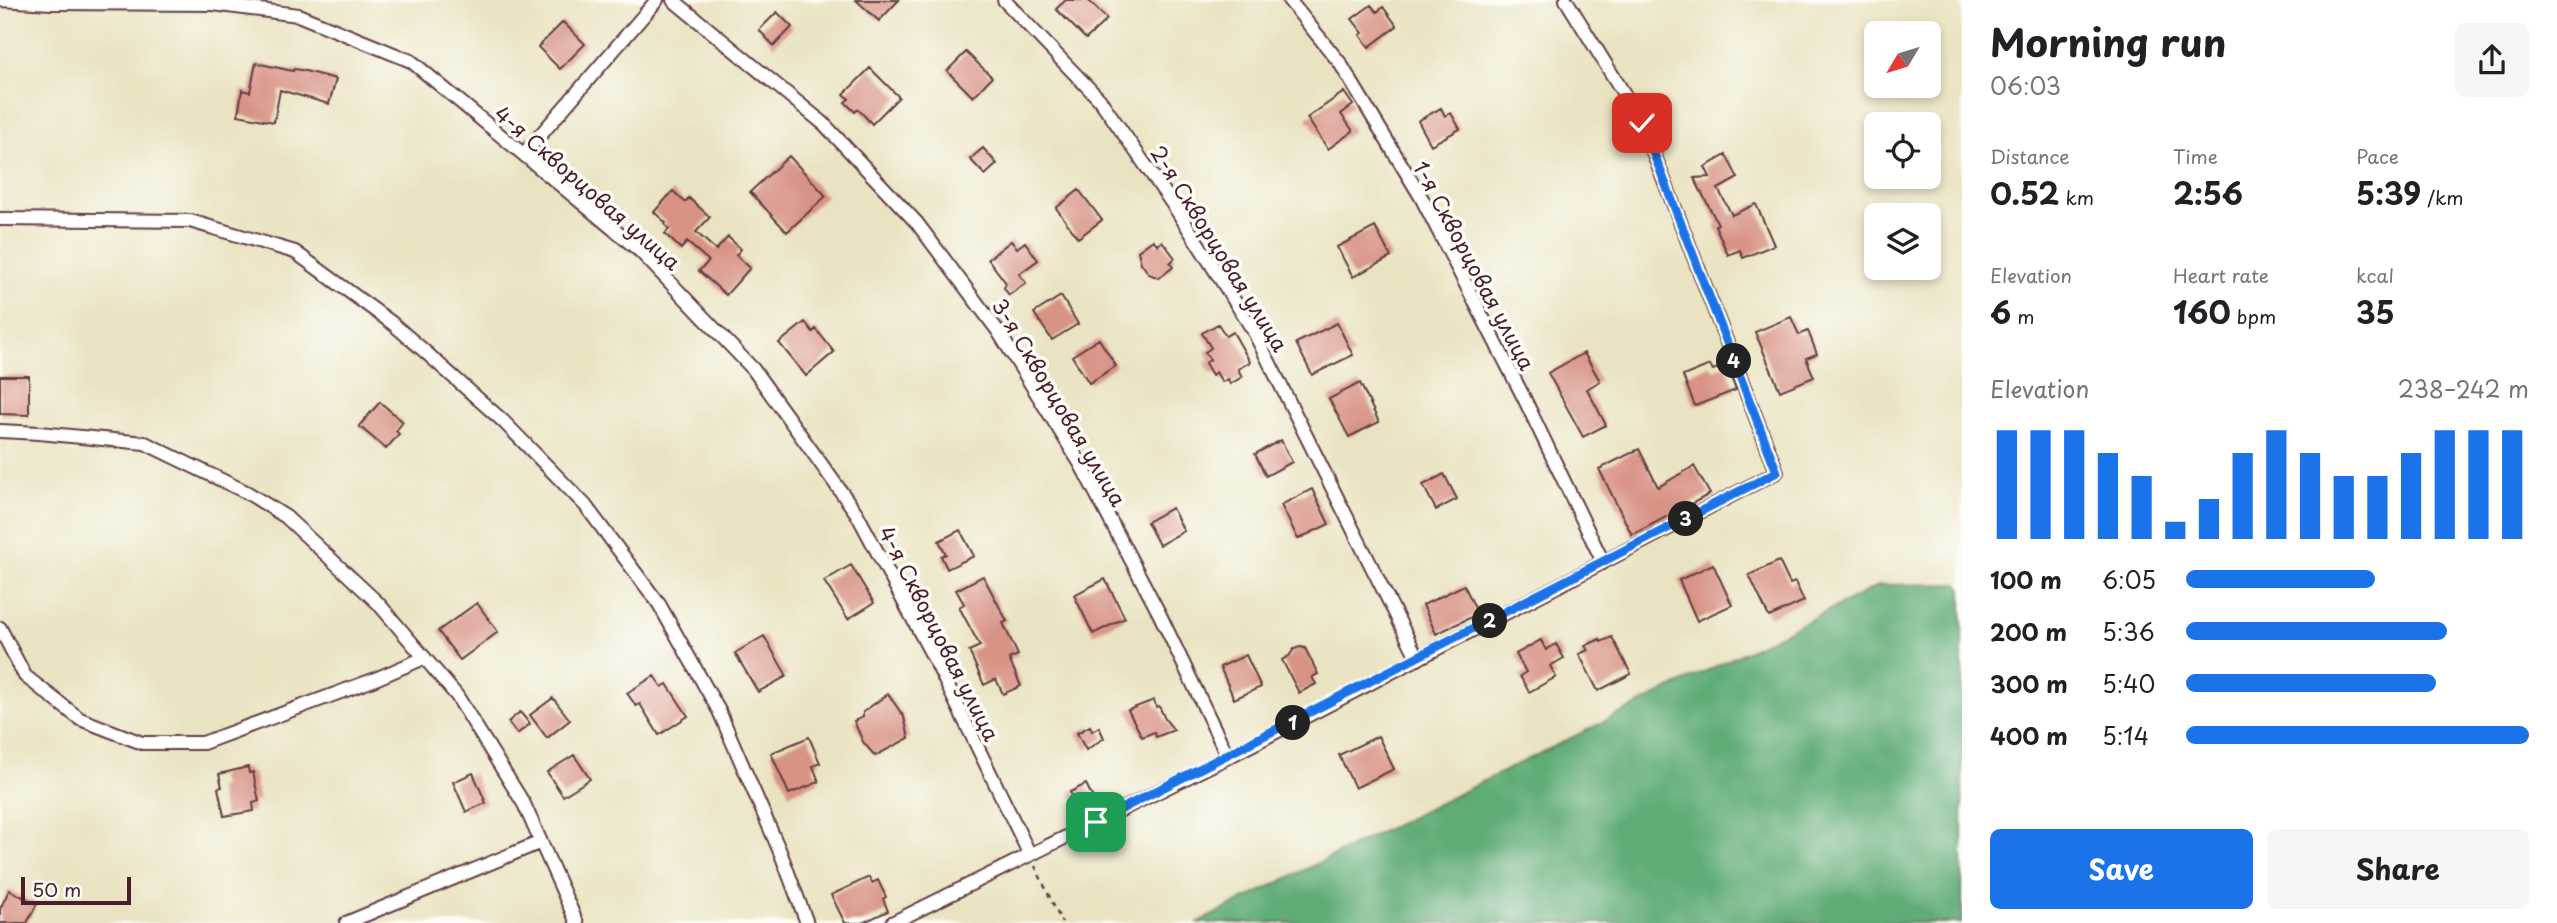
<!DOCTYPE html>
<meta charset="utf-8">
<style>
body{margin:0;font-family:"Playpen Sans",sans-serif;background:#f6f6f6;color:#202124;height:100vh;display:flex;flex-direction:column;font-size:26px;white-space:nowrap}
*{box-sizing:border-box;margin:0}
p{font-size:23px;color:#757577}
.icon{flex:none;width:38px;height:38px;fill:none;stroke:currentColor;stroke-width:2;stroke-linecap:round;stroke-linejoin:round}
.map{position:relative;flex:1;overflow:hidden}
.drawer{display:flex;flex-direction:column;background:#fff;width:595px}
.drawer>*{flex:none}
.needle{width:46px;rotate:232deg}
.buttons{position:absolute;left:1864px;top:21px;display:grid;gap:14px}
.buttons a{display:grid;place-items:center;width:77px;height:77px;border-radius:10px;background:#fff;box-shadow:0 4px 10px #0003;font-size:35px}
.scale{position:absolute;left:21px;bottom:18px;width:110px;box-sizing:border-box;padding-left:7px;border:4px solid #4a1f2b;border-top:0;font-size:19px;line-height:24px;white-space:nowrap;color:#4a1f2b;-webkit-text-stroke:5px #fdfcf7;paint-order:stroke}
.pin{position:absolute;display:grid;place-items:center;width:60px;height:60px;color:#fff;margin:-30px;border-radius:14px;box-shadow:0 4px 10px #0006}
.km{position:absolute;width:35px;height:35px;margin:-18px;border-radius:50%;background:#222;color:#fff;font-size:19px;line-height:35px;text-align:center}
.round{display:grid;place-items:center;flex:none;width:74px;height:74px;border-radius:10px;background:#f6f6f6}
.head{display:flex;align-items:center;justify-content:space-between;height:119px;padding:0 28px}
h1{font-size:38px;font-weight:700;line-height:52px}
.metrics{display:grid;grid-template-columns:repeat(3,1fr);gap:10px;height:119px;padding:7px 28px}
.metrics div{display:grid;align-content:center}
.metrics b{font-size:30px;font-weight:700}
.metrics small{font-size:19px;font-weight:400}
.metrics p{font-size:19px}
.chart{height:196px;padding:14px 28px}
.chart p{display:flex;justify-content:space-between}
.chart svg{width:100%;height:126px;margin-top:7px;stroke:#1a73e8;stroke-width:6}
.primary-button{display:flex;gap:14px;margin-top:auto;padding:14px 28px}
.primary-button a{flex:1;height:80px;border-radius:10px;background:#1a73e8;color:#fff;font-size:28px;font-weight:700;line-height:80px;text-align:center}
.primary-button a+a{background:#f6f6f6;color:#202124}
ul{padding:0 28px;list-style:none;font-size:23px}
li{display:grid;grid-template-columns:112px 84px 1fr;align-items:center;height:52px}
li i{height:18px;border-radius:9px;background:#1a73e8}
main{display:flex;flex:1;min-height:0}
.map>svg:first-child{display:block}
.forest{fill:#5fac76;stroke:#546650;stroke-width:2}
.building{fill:#d89385}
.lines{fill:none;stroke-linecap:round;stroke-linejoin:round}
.street-casing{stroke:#623c42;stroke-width:16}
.path{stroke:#623c42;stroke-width:2.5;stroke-dasharray:5 5;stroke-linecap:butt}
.street{stroke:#fff;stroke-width:12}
.route-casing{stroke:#fff;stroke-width:14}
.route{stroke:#1a73e8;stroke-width:9}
.labels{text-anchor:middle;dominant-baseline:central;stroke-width:7;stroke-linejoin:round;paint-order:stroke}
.street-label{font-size:21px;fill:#4a1f2b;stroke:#fdfcf7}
</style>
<main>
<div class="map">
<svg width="1962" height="923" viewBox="0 0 1962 923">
<rect width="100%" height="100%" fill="#fdfcf7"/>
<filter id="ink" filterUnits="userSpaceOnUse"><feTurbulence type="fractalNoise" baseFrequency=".0143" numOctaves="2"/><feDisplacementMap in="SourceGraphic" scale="14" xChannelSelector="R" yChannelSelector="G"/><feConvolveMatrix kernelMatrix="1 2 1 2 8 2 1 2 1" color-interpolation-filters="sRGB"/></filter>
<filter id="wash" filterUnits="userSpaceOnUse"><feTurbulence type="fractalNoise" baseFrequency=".00686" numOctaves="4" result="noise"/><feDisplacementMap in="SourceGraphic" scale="28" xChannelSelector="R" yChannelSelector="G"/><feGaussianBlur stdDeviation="1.57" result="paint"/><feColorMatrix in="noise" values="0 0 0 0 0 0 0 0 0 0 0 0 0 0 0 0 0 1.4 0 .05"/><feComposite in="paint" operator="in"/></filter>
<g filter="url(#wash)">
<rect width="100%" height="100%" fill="#eae3c1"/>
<!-- forest -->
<path class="forest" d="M1958,584L1962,589V923H1197L1880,585Z"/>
<g id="blocks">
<!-- building -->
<path class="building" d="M856,0H899L879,21Z
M1066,0H1088L1107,19L1086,39L1056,9Z
M1371,5L1377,12L1383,7L1397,26L1369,47L1360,35L1363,33L1352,19Z
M777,12L792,27L774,46L759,30Z
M563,22L585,44L560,69L538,47Z
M966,52L992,77L973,97L947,71Z
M256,63L293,71L294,69L301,70L336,79L329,104L280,90L274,122L238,115L242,90L250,92Z
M870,68L899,97L872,124L858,109L855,112L845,102L849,99L844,94Z
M1344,92L1353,105L1341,114L1353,131L1328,149L1307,118Z
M1441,108L1445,116L1451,113L1460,129L1431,145L1418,121Z
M983,148L997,164L985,175L970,159Z
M1726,155L1738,178L1718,189L1732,215L1756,204L1774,245L1743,258L1740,250L1728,255L1715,225L1718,224L1694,178L1710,177L1705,167Z
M789,156L826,196L787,232L750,192Z
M1079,190L1102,220L1078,238L1056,208Z
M673,191L685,202L689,198L710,217L696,232L716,250L728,237L741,249L736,255L750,268L726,295L699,271L709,261L687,242L681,249L665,234L669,229L665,225L666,223L654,212Z
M1375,227L1391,257L1353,277L1337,247Z
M1153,240L1158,245L1162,241L1175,258L1170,263L1173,267L1159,278L1149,274L1141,263L1138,251Z
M1011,241L1017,248L1025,242L1038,260L1019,274L1026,283L1009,295L1004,288L1006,283L988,259Z
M1061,296L1078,324L1052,340L1034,313Z
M1791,317L1799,335L1808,331L1817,354L1806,358L1814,377L1780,391L1755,332Z
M805,322L813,332L816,329L834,352L806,376L779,343Z
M1337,323L1353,355L1312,375L1296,343Z
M1218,324L1226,336L1233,332L1250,362L1238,369L1242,377L1230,384L1228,379L1222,382L1216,372L1212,375L1205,363L1210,360L1205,352L1211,348L1202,333Z
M1099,339L1116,366L1089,383L1072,356Z
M1584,353L1600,381L1587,389L1606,425L1583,437L1548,373Z
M1710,365L1713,370L1726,365L1736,390L1695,406L1683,376Z
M0,376H29V415L0,414Z
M1360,383L1379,422L1349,437L1329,399Z
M380,402L403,422L396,431L399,434L386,449L359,426Z
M1281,440L1292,462L1266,476L1255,454Z
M1639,449L1658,487L1694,466L1710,494L1632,535L1599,469Z
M1444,474L1457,499L1436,510L1423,485Z
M1312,489L1329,524L1298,539L1281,505Z
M1172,508L1184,531L1159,545L1147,522Z
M960,530L974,556L947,569L941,556L946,554L939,541Z
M1779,561L1790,584L1795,582L1804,601L1769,617L1749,575Z
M1713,564L1732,605L1697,621L1679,580Z
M851,565L874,603L848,619L824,581Z
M983,576L1007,621L1003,623L1018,655L1009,659L1021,686L1003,694L996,679L984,685L969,651L980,646L959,607L964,604L956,590Z
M1105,579L1125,618L1093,634L1074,595Z
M1464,585L1478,614L1436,634L1423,605Z
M477,603L498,632L460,660L438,631Z
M764,636L787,676L758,692L735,653Z
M1612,637L1631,674L1598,691L1579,654L1588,650L1585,646L1600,639L1601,642Z
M1541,640L1546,650L1556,644L1564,658L1550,666L1556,677L1529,692L1520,676L1526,672L1516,654Z
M1300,647L1305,648L1318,674L1312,677L1316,684L1299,693L1282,660L1289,656L1294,649Z
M1246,655L1261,687L1234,699L1220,667Z
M654,676L662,687L667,684L688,716L659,735L640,704L636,706L627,693Z
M888,694L904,717L909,738L875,756L863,742L854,721L863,717V712Z
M553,698L570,720L547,738L530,715Z
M1154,700L1156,707L1159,706L1165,719L1174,730L1156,737L1154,732L1142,737L1128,710Z
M520,712L530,724L517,734L508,722Z
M1090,726L1092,731L1099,727L1104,738L1086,750L1077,733Z
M1378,736L1394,769L1355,788L1339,755Z
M809,737L820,763L813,766L819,782L789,794L771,753Z
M574,755L590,779L563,796L547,772Z
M248,767L249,773L253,772L259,801L253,803L254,811L224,816L218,788L222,787L219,774Z
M473,773L486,803L466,812L453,782Z
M1086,784L1097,806L1081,814L1070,792Z
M869,877L872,883L878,880L886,897L883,899L888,911L862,923H845L831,895Z
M9,890L37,904L27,923H0V909Z"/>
</g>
</g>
<g filter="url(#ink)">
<use href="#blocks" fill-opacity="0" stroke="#623c42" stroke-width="2"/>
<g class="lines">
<defs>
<path id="street" d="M0,0L52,3L213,4L298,15L411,61L641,252L753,369L857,514L939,668L1030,855
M673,0L824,124L917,223L998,331L1080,463L1159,613L1228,757
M1004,0L1100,100L1176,209L1253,330L1418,659
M1289,0L1340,63L1421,197L1523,396L1603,562
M524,154L657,0
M0,219L190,221L295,252L392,323L422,349L503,421L585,505L659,604L719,711L781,854L807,923
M0,431L39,433L145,443L248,493L286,517L378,603L457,696L524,804L577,923
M0,628L25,676L80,719L142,743H203L373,680L424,658
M346,923L541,842
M892,923L1228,757L1777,472L1642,123L1566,0"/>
</defs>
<!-- street casing -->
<use href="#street" class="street-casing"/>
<!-- path -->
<path class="path" d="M1035,866L1062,923"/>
<!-- street -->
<use href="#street" class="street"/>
</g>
</g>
<g class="lines" filter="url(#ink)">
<defs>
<path id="route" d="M1096,822L1777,472L1642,123"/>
</defs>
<!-- route casing -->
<use href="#route" class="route-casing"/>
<!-- route -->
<use href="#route" class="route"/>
</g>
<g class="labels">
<!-- street labels -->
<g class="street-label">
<text transform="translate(588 187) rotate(41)">4-я Скворцовая улица</text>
<text transform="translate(1220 248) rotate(58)">2-я Скворцовая улица</text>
<text transform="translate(1475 265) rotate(62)">1-я Скворцовая улица</text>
<text transform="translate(1060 402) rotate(59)">3-я Скворцовая улица</text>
<text transform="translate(940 633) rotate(63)">4-я Скворцовая улица</text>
</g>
</g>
</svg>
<div class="buttons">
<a><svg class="needle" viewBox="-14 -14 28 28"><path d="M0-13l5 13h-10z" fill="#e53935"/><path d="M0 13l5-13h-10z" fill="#757577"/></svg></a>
<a><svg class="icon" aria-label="locate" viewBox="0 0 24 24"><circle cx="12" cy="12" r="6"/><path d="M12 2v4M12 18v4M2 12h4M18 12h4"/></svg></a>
<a><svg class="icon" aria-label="layers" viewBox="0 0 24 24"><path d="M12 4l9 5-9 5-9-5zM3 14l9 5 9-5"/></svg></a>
</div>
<div class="scale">50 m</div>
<div class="pin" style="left:1096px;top:822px;background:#1e9e55"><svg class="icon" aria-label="arrive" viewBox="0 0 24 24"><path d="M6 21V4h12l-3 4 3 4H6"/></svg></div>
<div class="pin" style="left:1642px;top:123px;background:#d93025"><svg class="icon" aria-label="check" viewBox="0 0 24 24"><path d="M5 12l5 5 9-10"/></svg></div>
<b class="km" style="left:1293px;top:723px">1</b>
<b class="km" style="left:1490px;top:621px">2</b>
<b class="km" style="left:1686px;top:519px">3</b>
<b class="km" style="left:1734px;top:361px">4</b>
</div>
<section class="drawer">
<div class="head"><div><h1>Morning run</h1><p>06:03</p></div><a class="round"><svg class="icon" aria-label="share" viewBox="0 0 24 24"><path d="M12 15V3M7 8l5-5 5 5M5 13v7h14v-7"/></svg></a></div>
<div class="metrics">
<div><p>Distance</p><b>0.52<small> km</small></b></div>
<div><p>Time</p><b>2:56</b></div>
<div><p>Pace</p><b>5:39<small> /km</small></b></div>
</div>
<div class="metrics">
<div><p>Elevation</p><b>6<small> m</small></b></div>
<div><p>Heart rate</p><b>160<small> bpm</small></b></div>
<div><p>kcal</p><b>35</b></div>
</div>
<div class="chart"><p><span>Elevation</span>238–242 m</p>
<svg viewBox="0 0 160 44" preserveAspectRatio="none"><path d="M5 44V6M15 44V6M25 44V6M35 44V14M45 44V22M55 44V38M65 44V30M75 44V14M85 44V6M95 44V14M105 44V22M115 44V22M125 44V14M135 44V6M145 44V6M155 44V6"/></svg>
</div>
<ul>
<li><b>100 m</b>6:05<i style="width:55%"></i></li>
<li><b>200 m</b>5:36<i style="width:76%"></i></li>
<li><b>300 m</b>5:40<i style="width:73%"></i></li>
<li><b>400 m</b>5:14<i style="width:100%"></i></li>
</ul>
<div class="primary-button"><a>Save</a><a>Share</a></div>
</section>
</main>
